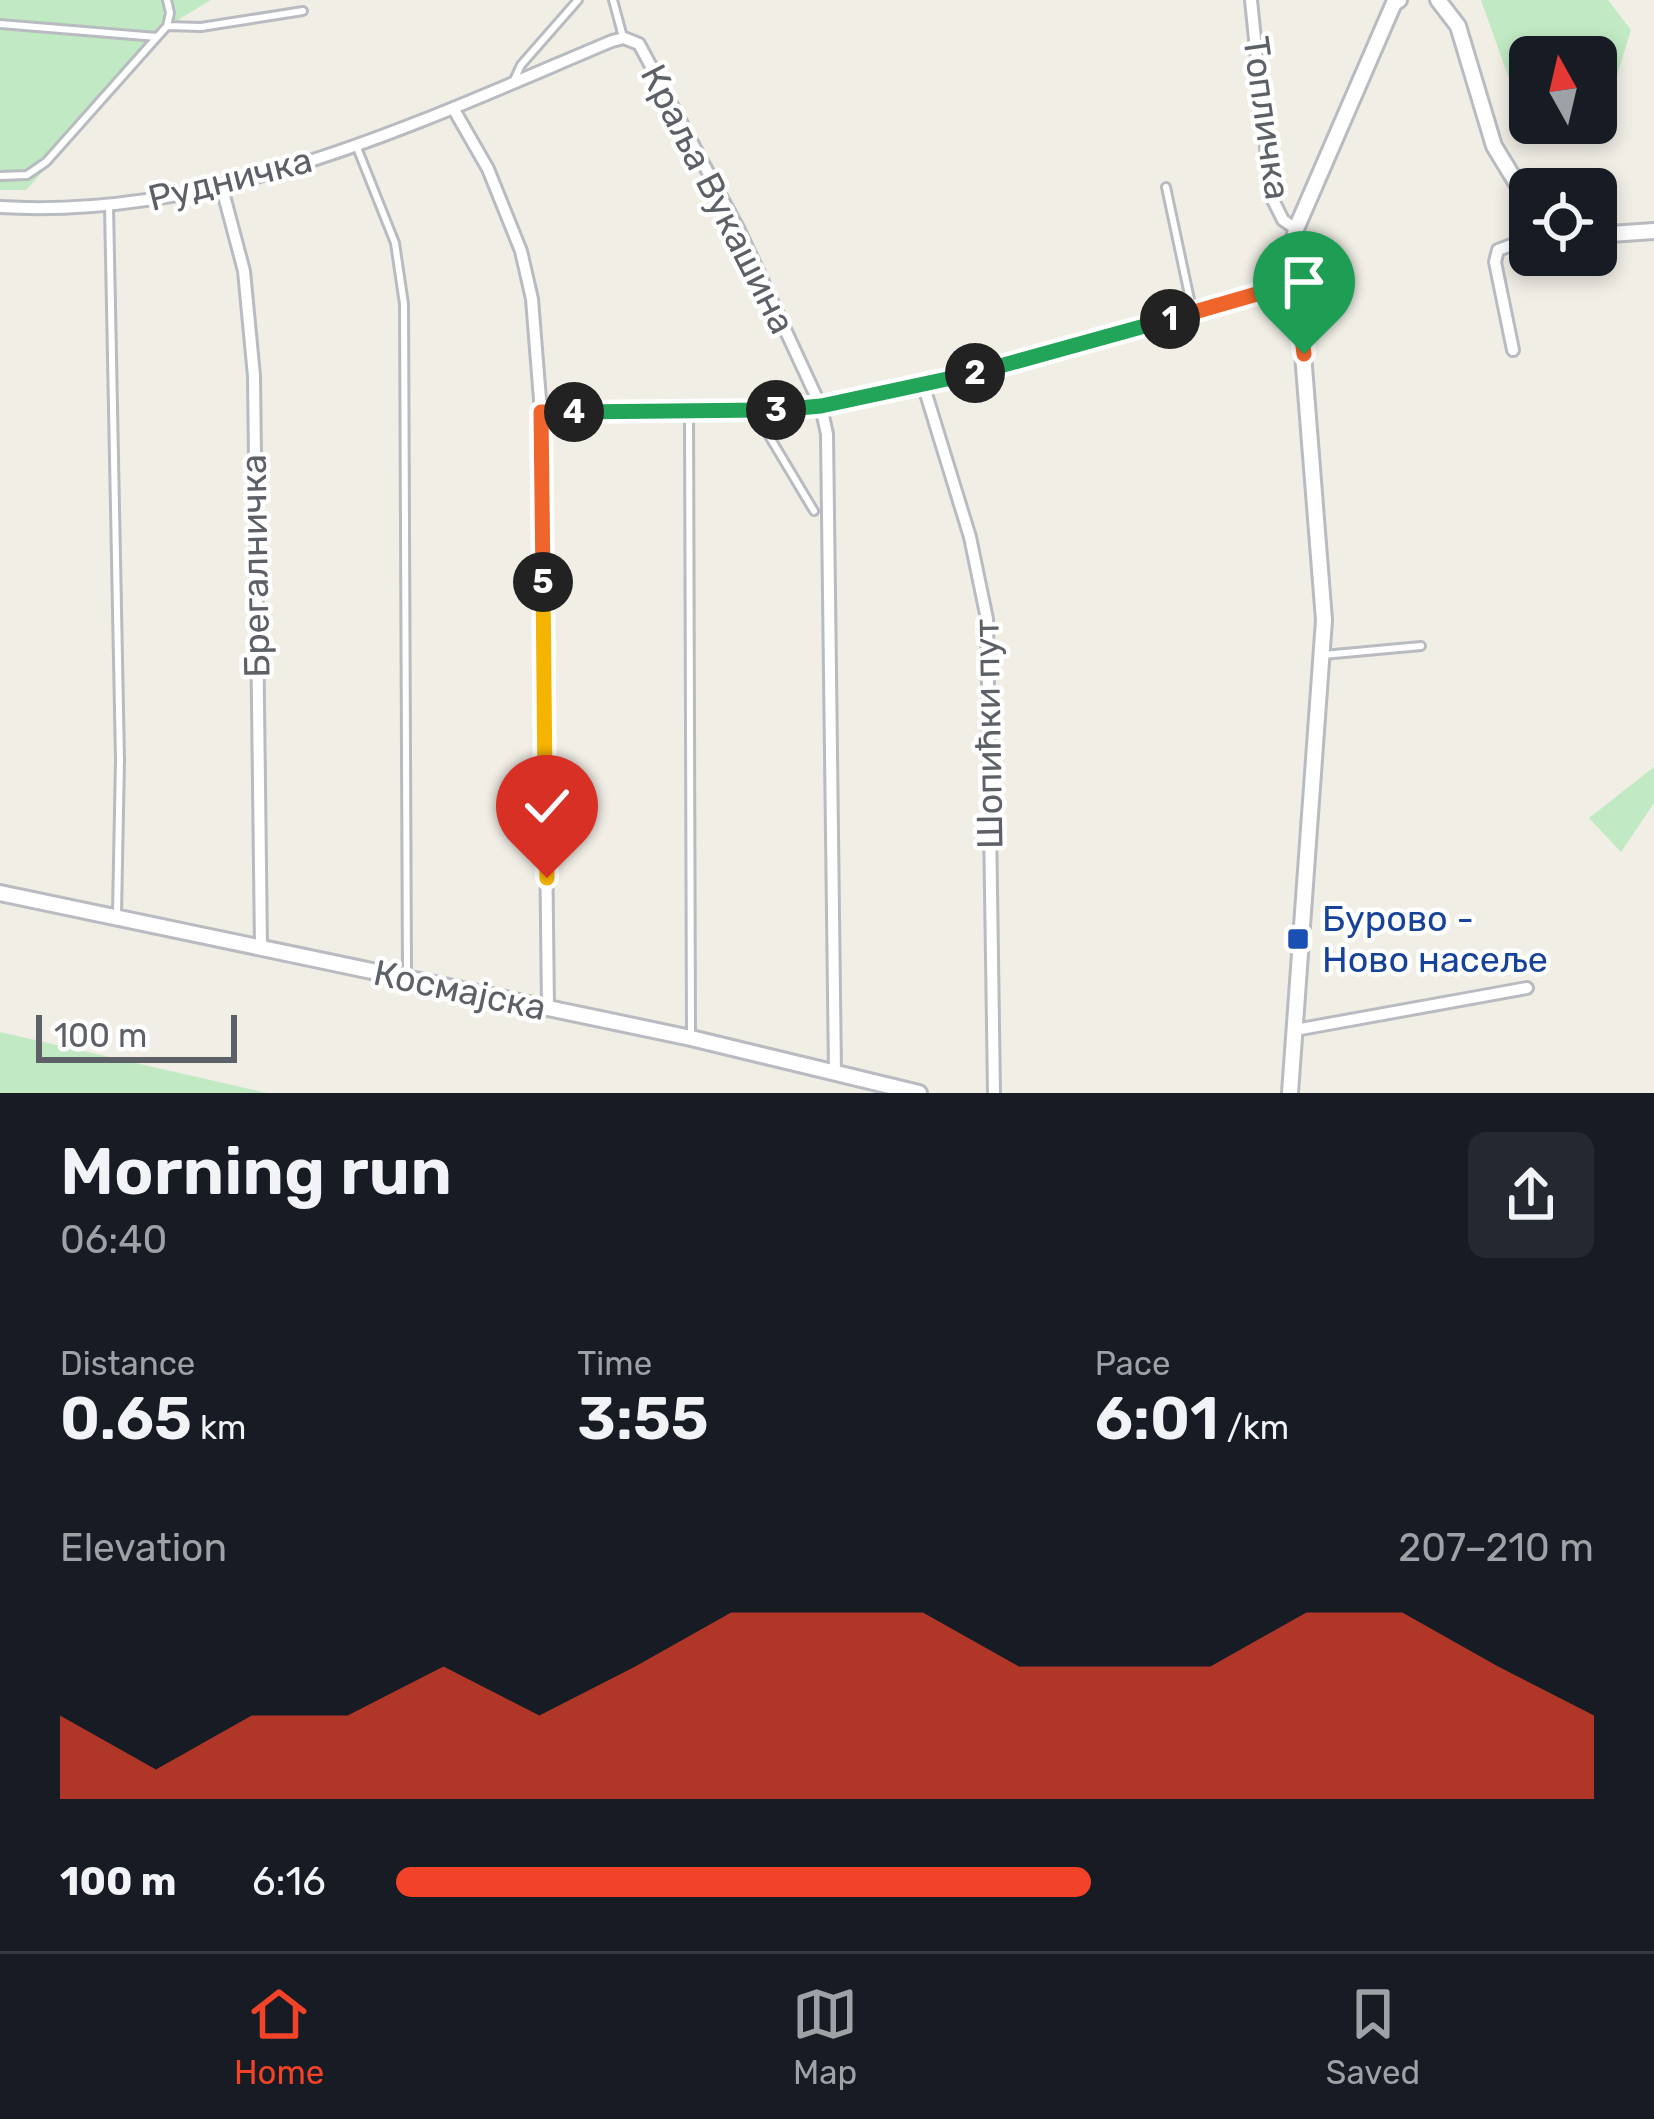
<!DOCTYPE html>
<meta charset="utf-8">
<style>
body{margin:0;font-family:Rubik,sans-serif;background:#242831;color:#f1f3f6;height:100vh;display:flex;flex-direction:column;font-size:45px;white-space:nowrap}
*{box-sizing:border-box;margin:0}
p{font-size:39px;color:#9ea1a6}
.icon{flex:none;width:66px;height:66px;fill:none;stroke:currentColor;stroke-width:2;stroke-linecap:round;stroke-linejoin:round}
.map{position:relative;height:1093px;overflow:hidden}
.sheet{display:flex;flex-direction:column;background:#171b24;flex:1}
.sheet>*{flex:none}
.needle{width:78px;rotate:352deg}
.buttons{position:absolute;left:1509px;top:36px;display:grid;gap:24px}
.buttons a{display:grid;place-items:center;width:108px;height:108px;border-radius:18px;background:#171b24;box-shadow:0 6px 18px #0003;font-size:60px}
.scale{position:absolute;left:36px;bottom:30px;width:201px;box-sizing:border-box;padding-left:12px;border:6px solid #5d6167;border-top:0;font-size:33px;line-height:42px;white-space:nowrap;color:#5d6167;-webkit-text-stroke:9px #fff;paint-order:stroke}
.pin{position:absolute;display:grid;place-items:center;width:102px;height:102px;color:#fff;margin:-123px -51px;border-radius:50% 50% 50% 0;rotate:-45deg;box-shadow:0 0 12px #0007}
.pin .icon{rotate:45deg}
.km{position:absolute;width:60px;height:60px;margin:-30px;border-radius:50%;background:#222;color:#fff;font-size:33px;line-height:60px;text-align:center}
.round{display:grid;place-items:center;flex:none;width:126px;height:126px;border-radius:18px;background:#242831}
.overview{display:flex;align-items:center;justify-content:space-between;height:204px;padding:0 60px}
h1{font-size:66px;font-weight:600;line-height:90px}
.stats{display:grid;grid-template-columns:repeat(3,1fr);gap:18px;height:204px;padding:12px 60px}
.stats div{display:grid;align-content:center}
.stats b{font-size:60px;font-weight:600}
.stats small{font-size:33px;font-weight:400}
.stats p{font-size:33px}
.chart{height:336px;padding:24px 60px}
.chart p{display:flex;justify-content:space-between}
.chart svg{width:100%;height:216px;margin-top:12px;fill:#f24329;opacity:.7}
ul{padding:0 60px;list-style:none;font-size:39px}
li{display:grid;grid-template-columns:192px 144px 1fr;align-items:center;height:90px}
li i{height:30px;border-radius:15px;background:#f24329}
.tabs{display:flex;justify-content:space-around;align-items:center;height:168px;border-top:3px solid #363941;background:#171b24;font-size:33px;color:#9ea1a6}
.tabs a{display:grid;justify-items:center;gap:6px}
.tabs .active{color:#f24329}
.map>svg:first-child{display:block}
.green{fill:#c1e9c3}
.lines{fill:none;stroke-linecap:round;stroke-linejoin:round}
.service-casing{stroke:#b8bbc0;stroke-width:12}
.minor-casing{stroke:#b8bbc0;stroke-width:16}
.tertiary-casing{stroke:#b8bbc0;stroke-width:20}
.service{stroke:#fff;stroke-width:6}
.minor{stroke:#fff;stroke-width:10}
.tertiary{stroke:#fff;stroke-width:14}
.split-1-casing{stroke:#fff;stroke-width:24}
.split-2-casing{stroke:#fff;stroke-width:24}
.split-3-casing{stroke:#fff;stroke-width:24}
.split-4-casing{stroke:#fff;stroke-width:24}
.split-5-casing{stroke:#fff;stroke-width:24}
.split-6-casing{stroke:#fff;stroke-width:24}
.split-7-casing{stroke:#fff;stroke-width:24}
.split-1{stroke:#f0652b;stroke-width:15}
.split-2{stroke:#22a559;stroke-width:15}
.split-3{stroke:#22a559;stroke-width:15}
.split-4{stroke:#22a559;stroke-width:15}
.split-5{stroke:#f0652b;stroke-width:15}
.split-6{stroke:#f5b400;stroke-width:15}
.split-7{stroke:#f5b400;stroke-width:15}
.transit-dot{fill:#1a4fb4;stroke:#fff;stroke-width:4.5}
.labels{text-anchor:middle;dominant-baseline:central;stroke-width:9;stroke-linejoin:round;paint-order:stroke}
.street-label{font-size:36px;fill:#5d6167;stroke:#fff}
.transit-label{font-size:36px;fill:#164399;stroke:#fff;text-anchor:start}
</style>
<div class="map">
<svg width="1654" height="1093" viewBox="0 0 1654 1093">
<rect width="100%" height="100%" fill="#f0eee5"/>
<!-- green -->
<path class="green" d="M0,0H211L181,18L26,190H0Z
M1481,0H1608L1631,30L1610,98L1596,101V57H1530V116L1523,118Z
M1654,767V803L1621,852L1589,818Z
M0,1032L267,1093H0Z"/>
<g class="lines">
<defs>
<path id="service" d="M613,0L623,37
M0,24L157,37
M167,26L201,27L303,11
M514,80L521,65L578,0
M356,145L395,243L404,304L407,975
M0,176L27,175L46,162L167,26L170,13L167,0
M1166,187L1192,309
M109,206L120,760L117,914
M689,412L691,1035
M756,414L814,511
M1323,655L1421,646"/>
<path id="minor" d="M1251,0L1271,196L1283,220L1296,229
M453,108L488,169L521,251L532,299L541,412L548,1008
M222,188L244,271L254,376L261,948
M0,207C217,220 417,123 612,41L624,38L639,44L739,230L821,407L827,434L835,1073
M1513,350L1495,262L1498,250L1530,238
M923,384L970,537L987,619L994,1093
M541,412L754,411L821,407L962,376L1295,283
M1295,1030L1527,988"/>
<path id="tertiary" d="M1438,0L1458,26L1494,146L1530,205
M1596,235L1654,231
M0,893L691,1038L919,1093
M1290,1093L1324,620L1303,354L1290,261L1296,229L1394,3L1399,0"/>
</defs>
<!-- service casing -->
<use href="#service" class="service-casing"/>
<!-- minor casing -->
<use href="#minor" class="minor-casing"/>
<!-- tertiary casing -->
<use href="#tertiary" class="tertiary-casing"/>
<!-- service -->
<use href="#service" class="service"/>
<!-- minor -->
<use href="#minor" class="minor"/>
<!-- tertiary -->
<use href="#tertiary" class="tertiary"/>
</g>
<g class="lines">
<defs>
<path id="split-1" d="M1170,319L1295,283L1304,354"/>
<path id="split-2" d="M975,373L1170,319"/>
<path id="split-3" d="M776,410L821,406L975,373"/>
<path id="split-4" d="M574,412L776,410"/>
<path id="split-5" d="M543,582L541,412H574"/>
<path id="split-6" d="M543,582L545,784"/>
<path id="split-7" d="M545,784L547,878"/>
</defs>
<!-- split-1 casing -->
<use href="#split-1" class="split-1-casing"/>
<!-- split-2 casing -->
<use href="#split-2" class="split-2-casing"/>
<!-- split-3 casing -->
<use href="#split-3" class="split-3-casing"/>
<!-- split-4 casing -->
<use href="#split-4" class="split-4-casing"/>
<!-- split-5 casing -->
<use href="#split-5" class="split-5-casing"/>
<!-- split-6 casing -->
<use href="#split-6" class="split-6-casing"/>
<!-- split-7 casing -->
<use href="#split-7" class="split-7-casing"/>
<!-- split-1 -->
<use href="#split-1" class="split-1"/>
<!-- split-2 -->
<use href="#split-2" class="split-2"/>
<!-- split-3 -->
<use href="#split-3" class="split-3"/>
<!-- split-4 -->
<use href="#split-4" class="split-4"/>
<!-- split-5 -->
<use href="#split-5" class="split-5"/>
<!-- split-6 -->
<use href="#split-6" class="split-6"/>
<!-- split-7 -->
<use href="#split-7" class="split-7"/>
</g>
<!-- markers -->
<rect class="transit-dot" x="1286" y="927" width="24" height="24" rx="6"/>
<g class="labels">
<!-- street labels -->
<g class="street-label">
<text transform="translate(1267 118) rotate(82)">Топличка</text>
<text transform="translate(230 179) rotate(-14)">Рудничка</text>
<text transform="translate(718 199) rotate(63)">Краља Вукашина</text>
<text transform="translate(255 566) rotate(-91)">Брегалничка</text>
<text transform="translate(988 734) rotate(-91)">Шопићки пут</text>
<text transform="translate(460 990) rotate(12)">Космајска</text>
</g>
<!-- transit labels -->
<g class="transit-label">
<text x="1322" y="918">Бурово -<tspan x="1322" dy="41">Ново насеље</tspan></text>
</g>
</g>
</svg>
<div class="buttons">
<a><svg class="needle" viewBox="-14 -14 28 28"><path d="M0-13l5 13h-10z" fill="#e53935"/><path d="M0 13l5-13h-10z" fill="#9ea1a6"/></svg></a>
<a><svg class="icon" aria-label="locate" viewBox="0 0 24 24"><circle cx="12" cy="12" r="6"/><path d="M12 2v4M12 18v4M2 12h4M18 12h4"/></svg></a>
</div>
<div class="scale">100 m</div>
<div class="pin" style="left:1304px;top:354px;background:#1e9e55"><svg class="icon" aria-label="arrive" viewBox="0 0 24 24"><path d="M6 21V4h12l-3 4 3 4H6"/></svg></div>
<div class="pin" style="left:547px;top:878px;background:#d93025"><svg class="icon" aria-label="check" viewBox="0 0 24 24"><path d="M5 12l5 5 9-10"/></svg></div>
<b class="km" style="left:1170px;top:319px">1</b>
<b class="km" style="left:975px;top:373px">2</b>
<b class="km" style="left:776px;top:410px">3</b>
<b class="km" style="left:574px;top:412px">4</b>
<b class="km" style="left:543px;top:582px">5</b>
</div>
<section class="sheet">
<div class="overview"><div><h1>Morning run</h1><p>06:40</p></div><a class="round"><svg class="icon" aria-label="share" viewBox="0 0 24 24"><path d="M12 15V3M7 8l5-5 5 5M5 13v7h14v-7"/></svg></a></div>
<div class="stats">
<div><p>Distance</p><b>0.65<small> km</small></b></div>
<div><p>Time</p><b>3:55</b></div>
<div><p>Pace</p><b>6:01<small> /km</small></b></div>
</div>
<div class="chart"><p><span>Elevation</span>207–210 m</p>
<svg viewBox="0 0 160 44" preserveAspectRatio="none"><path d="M0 44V27L10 38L20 27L30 27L40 17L50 27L60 17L70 6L80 6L90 6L100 17L110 17L120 17L130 6L140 6L150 17L160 27V44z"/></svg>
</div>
<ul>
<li><b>100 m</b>6:16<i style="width:58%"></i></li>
</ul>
</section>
<nav class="tabs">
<a class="active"><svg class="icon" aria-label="home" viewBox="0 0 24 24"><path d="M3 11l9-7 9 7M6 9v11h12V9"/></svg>Home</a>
<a><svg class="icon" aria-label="map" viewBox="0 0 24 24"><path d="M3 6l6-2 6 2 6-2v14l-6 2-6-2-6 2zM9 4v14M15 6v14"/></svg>Map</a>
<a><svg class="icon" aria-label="saved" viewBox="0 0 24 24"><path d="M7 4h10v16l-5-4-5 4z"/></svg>Saved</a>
</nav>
